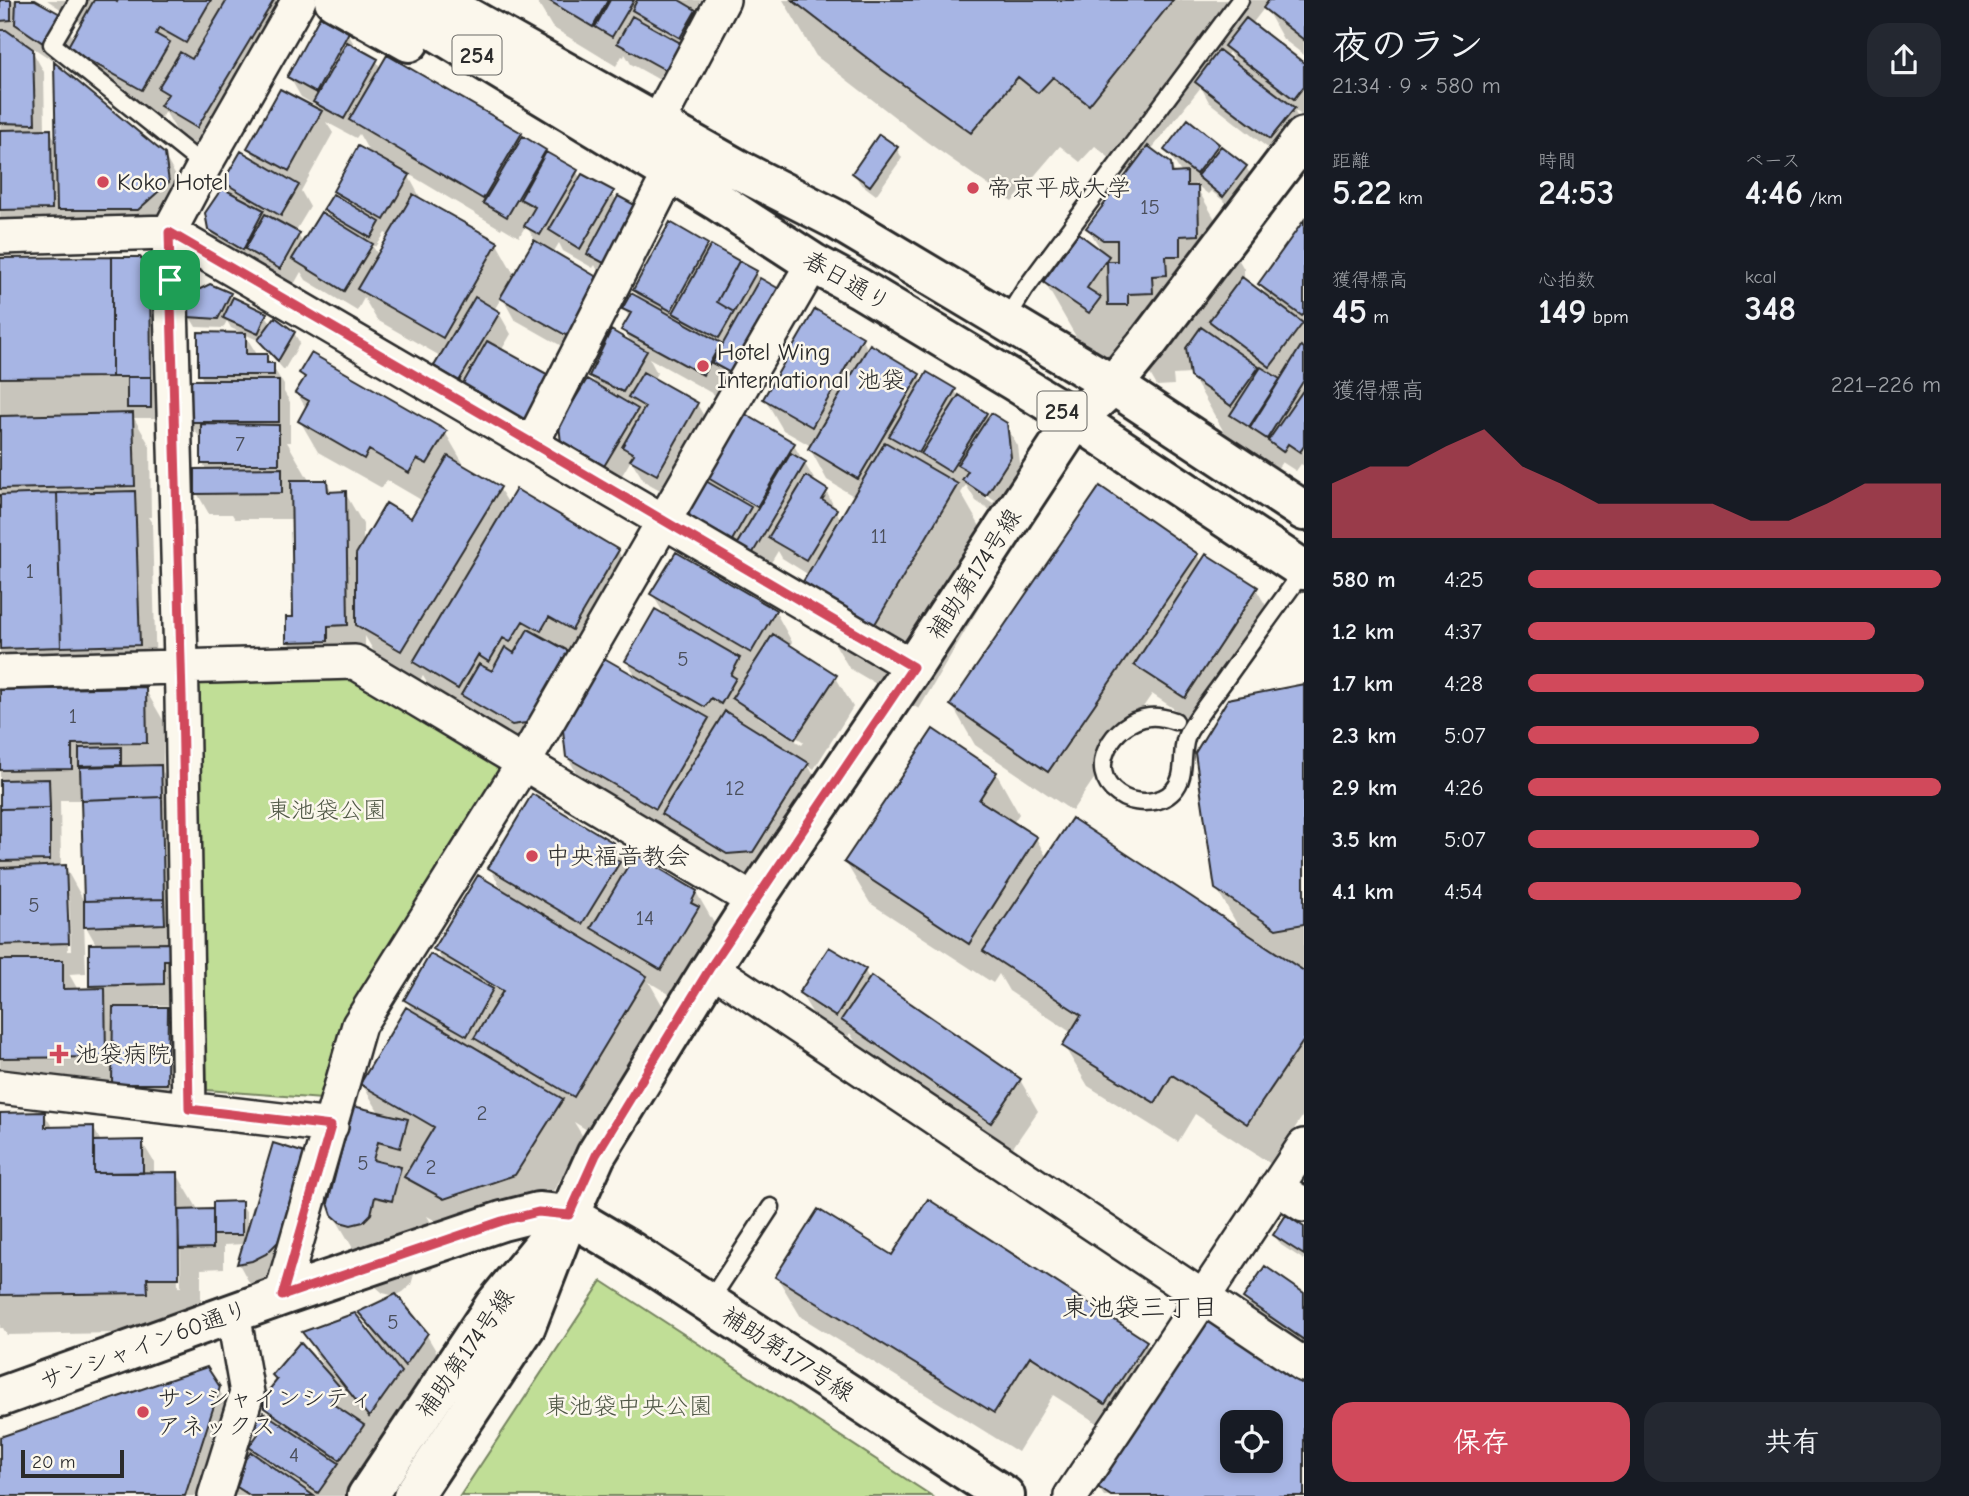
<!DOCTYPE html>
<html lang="ja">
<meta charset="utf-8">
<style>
body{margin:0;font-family:"Comic Neue","Klee One",sans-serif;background:#242831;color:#f1f3f6;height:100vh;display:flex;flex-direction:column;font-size:26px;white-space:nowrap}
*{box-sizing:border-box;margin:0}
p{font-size:23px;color:#9ea1a6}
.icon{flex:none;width:38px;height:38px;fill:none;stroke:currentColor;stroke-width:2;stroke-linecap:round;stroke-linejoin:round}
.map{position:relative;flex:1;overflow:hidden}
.panel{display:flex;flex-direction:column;background:#171b24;width:665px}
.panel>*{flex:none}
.fabs{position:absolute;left:1220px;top:1410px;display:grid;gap:14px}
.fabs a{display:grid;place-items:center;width:63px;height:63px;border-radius:14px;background:#171b24;box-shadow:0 4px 10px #0003;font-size:35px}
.scale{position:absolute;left:21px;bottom:18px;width:103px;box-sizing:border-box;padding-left:7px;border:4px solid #2b2b2b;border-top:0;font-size:19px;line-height:24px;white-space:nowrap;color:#2b2b2b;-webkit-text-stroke:5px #fbf7ec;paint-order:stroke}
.pin{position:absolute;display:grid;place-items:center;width:60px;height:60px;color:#fff;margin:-30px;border-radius:14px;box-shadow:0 4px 10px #0006}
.round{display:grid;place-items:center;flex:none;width:74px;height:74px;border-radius:21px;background:#242831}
.overview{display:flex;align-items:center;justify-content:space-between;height:119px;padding:0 28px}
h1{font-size:38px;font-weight:700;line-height:52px}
.figures{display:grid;grid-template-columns:repeat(3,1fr);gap:10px;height:119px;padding:7px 28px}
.figures div{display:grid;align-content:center}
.figures b{font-size:35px;font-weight:700}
.figures small{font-size:19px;font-weight:400}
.figures p{font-size:19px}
.chart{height:196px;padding:14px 28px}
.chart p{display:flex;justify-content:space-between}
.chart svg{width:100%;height:126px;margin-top:7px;fill:#d1495b;opacity:.7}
.action{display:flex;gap:14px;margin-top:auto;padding:14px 28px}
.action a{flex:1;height:80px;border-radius:21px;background:#d1495b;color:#fff;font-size:28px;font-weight:700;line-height:80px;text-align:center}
.action a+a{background:#242831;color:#f1f3f6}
ul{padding:0 28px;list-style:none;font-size:23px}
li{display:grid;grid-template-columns:112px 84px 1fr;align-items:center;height:52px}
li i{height:18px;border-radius:9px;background:#d1495b}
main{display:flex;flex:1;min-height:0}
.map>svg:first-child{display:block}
.green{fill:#c0de96;stroke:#768460;stroke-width:2}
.shadow{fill:#0003;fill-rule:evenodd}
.building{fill:#a7b5e4;stroke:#2b2b2b;stroke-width:2;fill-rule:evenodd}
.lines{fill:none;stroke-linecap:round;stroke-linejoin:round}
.service-casing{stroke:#2b2b2b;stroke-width:21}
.minor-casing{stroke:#2b2b2b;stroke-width:38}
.tertiary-casing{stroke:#2b2b2b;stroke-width:44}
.trunk-casing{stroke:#2b2b2b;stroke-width:44}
.service{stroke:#fbf7ec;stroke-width:16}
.minor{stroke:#fbf7ec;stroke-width:33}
.tertiary{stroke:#fbf7ec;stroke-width:38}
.trunk{stroke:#fbf7ec;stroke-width:38}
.route-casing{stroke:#fff;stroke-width:14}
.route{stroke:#d1495b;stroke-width:9}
.poi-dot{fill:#d1495b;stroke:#fbf7ec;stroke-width:2.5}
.labels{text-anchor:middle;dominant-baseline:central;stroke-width:5;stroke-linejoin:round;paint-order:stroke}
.number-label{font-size:21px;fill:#4a4e59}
.shield{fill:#fbf7ec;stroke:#696865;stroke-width:2}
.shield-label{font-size:23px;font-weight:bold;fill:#2b2b2b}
.poi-label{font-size:24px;fill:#2b2b2b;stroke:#fbf7ec;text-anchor:start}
.street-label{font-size:24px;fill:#2b2b2b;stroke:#fbf7ec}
.park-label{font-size:24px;fill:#505846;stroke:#fbf7ec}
.neighbourhood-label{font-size:26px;fill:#2b2b2b;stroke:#fbf7ec}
</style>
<main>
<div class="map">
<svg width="1304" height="1496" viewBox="0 0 1304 1496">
<rect width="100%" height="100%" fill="#fbf7ec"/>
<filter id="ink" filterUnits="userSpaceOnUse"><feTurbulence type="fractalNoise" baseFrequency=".0143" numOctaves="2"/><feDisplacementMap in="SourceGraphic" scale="14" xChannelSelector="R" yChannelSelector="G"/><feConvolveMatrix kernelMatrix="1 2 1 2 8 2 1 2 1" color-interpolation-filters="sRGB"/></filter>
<g filter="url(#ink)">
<!-- green -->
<path class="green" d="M351,678L501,769L322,1099L207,1090L198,682Z
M602,1281L932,1496H460Z"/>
<!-- shadow -->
<path class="shadow" d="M0,0H33L60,16L74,39L83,24L47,0H110L118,5L120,0H276L293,29L215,158L180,137L165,111L160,120L87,79L67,45L55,62L29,45L44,72L45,130H50L57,144L164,155L182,187L186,213L0,241Z
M532,0H701L695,11L706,32L681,92L631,64L625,54L624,57L622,56L616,66L552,27L536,0L535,2Z
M783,0H1304V55L1283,39L1265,7L1251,25L1304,66V117L1293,109L1304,128L1282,159L1209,102L1201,87L1151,150L1170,165L1176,174H1182L1167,150L1189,122L1218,145L1220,149L1246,167L1252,177L1229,205L1211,191L1208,194L1194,183L1244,269V281L1269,300L1260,284L1304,223V466L1301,464L1296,471L1282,462L1272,476L1233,448L1191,374L1173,375L1174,385L1157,386L1135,348L1130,383L1086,354L1045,283L1103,253L1088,228L1129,174L1095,146L1080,162L1060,146L1012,202L927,142L816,56ZM1229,52L1238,66L1225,57ZM1212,337H1220L1226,346Z
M348,34L357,49L376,60L381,69L520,134L522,137L545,151L547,154L576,171L581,179L612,193L617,201L643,211L600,275L595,265L593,268L563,251L559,243L553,253L581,357L514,319L502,297L494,310L499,313L511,334L501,351L553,379L448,387L436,366L442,357L377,320L364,298L357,311L306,280L301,272L292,288L222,250L209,229L233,196L225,182L258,162L249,148L280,91L322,113L318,107L301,97L289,76ZM326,122L356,138L359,134L371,155L335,191L340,200L325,210L331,220L303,243L298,235L295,232L310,207L301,191L333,133ZM407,173L501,229L502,227L519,237L526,225L535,241L515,276L497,244L419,199L420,197ZM385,233L390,236L379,256L371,244L376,247Z
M897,149L902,158L876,195L860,183L854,173Z
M707,245L710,250L756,272L761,281L782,292L726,383L724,379L715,395L649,358L657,373L653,380L697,404L709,425L669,495L644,481L631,460L615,487L575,463L598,388L591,376L632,344L624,330L630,318L624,309L640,300L635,290Z
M0,260L149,269L155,279L156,418H134L150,446L151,517H148L152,523L156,676L106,677V690L145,689L163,720V772L172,787L175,1005H155V1008H167L179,1029L178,1105L0,1089ZM60,800H83L85,903L65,867H61ZM66,896H69L71,951H68ZM84,923L97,946L91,986L94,990H78L69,974L86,973Z
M229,294L232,299L266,315L272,325L294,333L300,343L284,370L266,350L262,342L231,328L227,321L223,328L196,327L190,317Z
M245,335L258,356H266L284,385V392L290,402V442H287L310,482H326L333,493H345L363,524V545L412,520L423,501L387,480L382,488L318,452L300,421L307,410L297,393L305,380L301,373L445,432L463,463L462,466L499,488L509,504L618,551L641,592L571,655L589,688L637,679L627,661L666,617L652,594L775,611L792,642L790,647L835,676L853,707L814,769L808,765L825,795L746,884L585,788L567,756L564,728L550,752L531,755L438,702L423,676L419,681L376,655L365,636V656L306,672L288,641L295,618L293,519H235L232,514H209L197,493L207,471L203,463V443L190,422L204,382L200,374ZM758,713L804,742L802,745L758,717Z
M862,338L868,350L919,375L923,382L927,375L955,391L959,397L986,414L989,419L1005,424L1018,446L1022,479L998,516L976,501L966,485L961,493L1003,567L919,709L849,668L802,587L809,575L782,558L778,551L763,576L693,521L711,487L705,475L793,444L817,484L826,491L841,520L855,497L827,480L810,449L811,446L783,430L765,399ZM978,489L995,500L993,503L978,493Z
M1197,555L1202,563L1256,589L1274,619L1203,728L1152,694L1072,811L975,745L952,705Z
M1304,686V1114L1271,1164L1195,1114L1178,1142L1088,1086L1064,1046L1072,1033L1009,991L999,974L993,983L870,903L846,863L996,773L1019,814L1013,823L1036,838L1047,858L1242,933L1217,889Z
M533,796L613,844L628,870L696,892L714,923L710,930L715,939L679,1000L649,982L669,1017L597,1136L574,1122L585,1140L538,1215L468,1239L427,1216L441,1239L432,1271L416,1267L411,1285L403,1292L395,1296L383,1293L375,1286L333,1214L380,1114L362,1084L414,1013L406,1000L444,963L435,949L503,892L490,868Z
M865,971L870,981L1020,1080L1038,1111L1009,1153L861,1051L850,1033L848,1037L813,1014L801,994Z
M0,1114H44L53,1128L93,1127L101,1142H142L154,1162V1174H177L199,1211H212L241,1203L247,1213V1233L306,1156L277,1275L264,1281L250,1284L239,1264L244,1244L224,1245V1268L201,1269V1318L170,1332L7,1335L3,1328H0ZM177,1212H180L181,1287H178Z
M1304,1229V1260L1281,1245L1275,1236Z
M892,1257L1145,1343L1167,1381L1304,1382V1496H1104L1097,1486L1127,1442L1053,1395L1018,1452L801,1317L777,1277ZM1232,1423H1270V1461H1232Z
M1304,1295V1351L1257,1319L1245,1298Z
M361,1312L426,1334L468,1405L416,1496L376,1446L375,1447L403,1496H0V1439L218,1388L252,1446L258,1437L253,1429L273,1420L266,1408L278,1382L274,1375L326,1371L304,1333L375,1342L377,1340Z"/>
<!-- building -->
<path class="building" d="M0,0H11V20L0,21Z
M16,0H35L62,15L43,43L15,24Z
M94,0H114L117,2L118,0H211L186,43L159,28L156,34L170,42L142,90L67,48Z
M227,0H274L197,128L160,106L168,94L158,88L180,52L192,59Z
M548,0H608L593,27Z
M610,0H634L612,37L595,27Z
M637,0H679L696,10L680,38L632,10Z
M792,0H1173L1089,105L1053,77L1038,93L1018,77L971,133L884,71Z
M1269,0H1304V40L1263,8Z
M320,16L349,32L316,93L287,77Z
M632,16L684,45L669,72L617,43Z
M1246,18L1304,63V86L1294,99L1224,46Z
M0,30H6L33,49L35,124L0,123Z
M347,42L378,59L344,119L313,102Z
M1219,50L1295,108L1270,139L1195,82Z
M387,55L522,133L483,199L349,120Z
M54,62L165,154L169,182L138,210H57Z
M280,89L322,111L289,171L247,148Z
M1188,119L1219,144L1196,174L1164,150Z
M51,129L52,209L0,210V130Z
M879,134L898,147L870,186L852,173Z
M523,136L546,150L507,217L483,203Z
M358,146L410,175L384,220L333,191Z
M1148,146L1171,163L1172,173L1187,172V186H1198L1199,235L1180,236V256H1166L1167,275L1152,276L1153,293L1128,294V305H1108L1107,261H1117V240H1103L1086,228Z
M1221,146L1247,166L1223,197L1197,176Z
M241,151L299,185L281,216L223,182Z
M546,152L578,170L540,235L524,226L535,207L520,199Z
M582,174L614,191L580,249L549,230Z
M222,188L264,210L243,250L208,229L205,213Z
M333,194L380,222L371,238L323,210Z
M413,194L498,242L443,338L357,289Z
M618,196L644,210L613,268L587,254Z
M321,212L373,244L344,291L292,259Z
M265,214L300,233L280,269L245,249Z
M1304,220V314L1302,316L1258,284Z
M670,222L708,244L671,311L633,290Z
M1078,233L1109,256L1087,288L1101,297L1089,313L1043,282Z
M534,240L602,280L569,337L500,298Z
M711,245L739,261L717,302L734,312L719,338L673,313Z
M112,257V377L0,378V258Z
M112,257H140L150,268L151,377H112Z
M739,261L757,271L734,312L717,302Z
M1242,277L1303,323L1270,367L1209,321Z
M760,278L783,291L734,375L712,363Z
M210,284L231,293L218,319L188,317L190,294Z
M631,293L721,343L703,375L621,330L631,313L622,309Z
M233,297L267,313L258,334L223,318Z
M475,297L500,312L459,381L434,366Z
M815,309L863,337L812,427L763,399Z
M275,317L295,332L278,361L258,340Z
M1201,327L1259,367L1231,406L1190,377L1186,348Z
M611,330L647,351L623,392L589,376Z
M198,332L246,333V354H267V363H274V375H198Z
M487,341L554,378L529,424L461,387Z
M870,344L920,374L858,479L808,449Z
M1301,346L1304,348V380L1267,439L1250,428Z
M311,353L447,431L427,464L417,459L409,473L369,450L364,459L298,421L309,401L295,393L305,377L299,373Z
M1261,367L1280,379L1249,427L1230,415Z
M643,372L698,403L657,475L630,460L634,454L622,447L645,407L628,397Z
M927,372L956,389L919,453L889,436Z
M127,377H151V408H127Z
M587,379L638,409L603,468L561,443L559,425Z
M189,380H279V422H189Z
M1304,389V446L1300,452L1288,444L1283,452L1268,441Z
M959,395L987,413L950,472L921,454Z
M740,411L795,443L757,507L703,475Z
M133,413L135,486L0,489V416Z
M991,413L1007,423L1011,457L986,496L962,480L968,471L957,465Z
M201,424L279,425V464H201Z
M885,442L958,484L872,629L800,587Z
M791,453L806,462L751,556L735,547Z
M448,456L501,487L401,651L356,625V554L386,503L411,518Z
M282,468V493L195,494V469Z
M806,476L828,490L822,500L837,509L806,560L768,538Z
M291,480H327L328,492L346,491L348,625L328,626V641L286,642V617H293Z
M704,480L751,507L730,544L691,522L688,508Z
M1100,486L1198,554L1048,772L950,705Z
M516,489L619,550L572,630L549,617L541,631L523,621L510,642L503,638L489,662L478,655L458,689L413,662Z
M135,491L140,645L61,647L57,493Z
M57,493L61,647L0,649V495Z
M676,552L776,610L751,653L650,594Z
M1206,554L1258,587L1185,698L1134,665Z
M655,609L740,658L731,675L736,678L721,704L711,698L705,707L625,661Z
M528,629L572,653L533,722L512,725L461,695L479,664L492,671L505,647L514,653Z
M773,634L837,675L795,739L732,698Z
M604,658L709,718L656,809L566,757L563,730Z
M1304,684V924L1276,929L1215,889L1195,753L1228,699Z
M146,687L147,743L72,744V769L0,770V690Z
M725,711L809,763L753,852L727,854L661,814Z
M933,729L997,772L979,800L1037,837L969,944L844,862Z
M121,747V765L79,766V748Z
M161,765L162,797L81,800L80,767Z
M49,779L50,808L0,809V780Z
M532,794L614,843L607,854L620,862L582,924L488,868Z
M162,797L164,899L84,901L81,800Z
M50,808V860L0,861V809Z
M1072,818L1304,971V1040L1247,1124L1172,1075L1155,1103L1062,1046L1081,1015L983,951Z
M635,854L697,891L691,903L699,907L661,970L591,928Z
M66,865L69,943L0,945V868Z
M478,875L647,976L574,1097L474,1038L503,991L433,949Z
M164,899L165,924L84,927V901Z
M170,943V960H164V984L89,986V944Z
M829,947L866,969L836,1017L799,993Z
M430,954L493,989L467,1036L404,1000Z
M0,960H63V989L105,988L106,1057L0,1058Z
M871,976L1021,1079L991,1123L841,1020Z
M113,1007H168L167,1084H112Z
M406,1007L563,1099L515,1175L444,1199L404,1177L434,1127L360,1084Z
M353,1106L408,1119L400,1148L378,1142L373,1160L401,1167L392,1201L375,1197L371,1214L363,1222L351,1225L340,1222L332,1215L328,1203Z
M45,1112V1127L94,1126V1173L178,1172L179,1278H147L148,1293L0,1295V1113Z
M143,1140V1173H94V1141Z
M273,1143L308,1154L278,1242L266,1254L252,1261L237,1264Z
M928,1199L1147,1341L1105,1404L1030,1356L994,1413L775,1277L818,1209L892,1255Z
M242,1201V1235H213V1202Z
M213,1209V1248L179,1249L178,1210Z
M1286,1215L1304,1227V1255L1273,1235Z
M1265,1266L1304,1293V1340L1243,1298Z
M396,1294L428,1333L405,1366L358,1312Z
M355,1313L401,1372L369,1417L302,1332Z
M1208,1317L1304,1380V1496H1111L1095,1485ZM1232,1423H1270V1461H1232Z
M300,1342L341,1388L330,1402L364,1425L340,1460L264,1408V1396L277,1380L272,1375Z
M207,1367L220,1387L185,1496H0V1437Z
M263,1412L339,1463L318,1493L249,1447L258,1434L251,1429Z
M251,1452L314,1496H251L237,1487L245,1459Z"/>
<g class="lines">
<defs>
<path id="service" d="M78,0L52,44L204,166
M1005,321L1025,289L1240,0
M1175,721C1166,718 1158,716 1149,717C1113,721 1084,770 1118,794C1133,805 1160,805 1173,791C1189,775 1178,749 1189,731C1201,711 1216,693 1229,674C1254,639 1279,604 1304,570
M709,1302L771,1207"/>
<path id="minor" d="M667,105L723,0
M0,237L169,232L913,667
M532,443L661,190
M0,672L355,662L754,901
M711,968L1304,1365
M0,1087L331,1126
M189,1109L182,697L169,232L204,166L299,0
M1276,1187L1304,1205
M281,1296L359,1025L523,764L813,263
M215,1496L247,1393L233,1313
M1071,1496L1304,1146"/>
<path id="tertiary" d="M0,1397L281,1296L502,1221L538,1212L569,1215L630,1251L1005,1496
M367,1496L494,1306L547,1241
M413,1496L526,1326L569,1215L596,1155L711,968L754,901L913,667L1076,419L1113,385L1149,341L1304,137"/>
<path id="trunk" d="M334,0L409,42
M385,0L719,202L813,263L859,288L1014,381L1076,419L1304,570
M437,0L743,172L837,220L1113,385L1304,511"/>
</defs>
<!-- service casing -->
<use href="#service" class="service-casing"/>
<!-- minor casing -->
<use href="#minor" class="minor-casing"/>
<!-- tertiary casing -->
<use href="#tertiary" class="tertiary-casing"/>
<!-- trunk casing -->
<use href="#trunk" class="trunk-casing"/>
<!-- service -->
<use href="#service" class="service"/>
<!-- minor -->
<use href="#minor" class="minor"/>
<!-- tertiary -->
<use href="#tertiary" class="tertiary"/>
<!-- trunk -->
<use href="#trunk" class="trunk"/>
</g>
</g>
<g class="lines" filter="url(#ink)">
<defs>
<path id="route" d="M169,232L532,443L913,667L710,968L596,1155L569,1215L538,1212L502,1221L282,1296L331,1126L189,1109L182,697Z"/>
</defs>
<!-- route casing -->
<use href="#route" class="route-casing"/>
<!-- route -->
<use href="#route" class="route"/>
</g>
<!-- markers -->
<g class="poi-dot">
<circle cx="103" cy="182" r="7"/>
<circle cx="973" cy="188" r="7"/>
<circle cx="703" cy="366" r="7"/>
<circle cx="532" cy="856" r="7"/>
<path d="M55.5 1043.5h7v7h7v7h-7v7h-7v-7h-7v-7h7z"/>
<circle cx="143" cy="1412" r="7"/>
</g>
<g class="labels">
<!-- number labels -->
<g class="number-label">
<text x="1150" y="207">15</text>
<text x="240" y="444">7</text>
<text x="879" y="536">11</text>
<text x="30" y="571">1</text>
<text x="683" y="659">5</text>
<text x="73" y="716">1</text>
<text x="735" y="788">12</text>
<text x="34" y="905">5</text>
<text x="645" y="918">14</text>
<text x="482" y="1113">2</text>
<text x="363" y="1163">5</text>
<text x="431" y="1167">2</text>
<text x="393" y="1322">5</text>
<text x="294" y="1455">4</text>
</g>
<!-- shield labels -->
<g class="shield">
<rect x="452.5" y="35.5" width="49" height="39" rx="5"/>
<rect x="1037.5" y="391.5" width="49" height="39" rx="5"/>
</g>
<g class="shield-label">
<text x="477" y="55">254</text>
<text x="1062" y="411">254</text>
</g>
<!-- poi labels -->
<g class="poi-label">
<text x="117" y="182">Koko Hotel</text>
<text x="987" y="188">帝京平成大学</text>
<text x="717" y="352">Hotel Wing<tspan x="717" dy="28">International 池袋</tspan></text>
<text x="546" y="856">中央福音教会</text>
<text x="75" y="1054">池袋病院</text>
<text x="157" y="1398">サンシャインシティ<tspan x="157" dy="28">アネックス</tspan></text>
</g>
<!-- street labels -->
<g class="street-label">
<text transform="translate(847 281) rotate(30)">春日通り</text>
<text transform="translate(974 574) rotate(-57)">補助第174号線</text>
<text transform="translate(144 1345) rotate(-20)">サンシャイン60通り</text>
<text transform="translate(465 1353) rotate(-55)">補助第174号線</text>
<text transform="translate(788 1354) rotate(33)">補助第177号線</text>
</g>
<!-- park labels -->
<g class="park-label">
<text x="327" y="810">東池袋公園</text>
<text x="629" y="1406">東池袋中央公園</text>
</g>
<!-- neighbourhood labels -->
<g class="neighbourhood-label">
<text x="1140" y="1308">東池袋三丁目</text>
</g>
</g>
</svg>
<div class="fabs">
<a><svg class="icon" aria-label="locate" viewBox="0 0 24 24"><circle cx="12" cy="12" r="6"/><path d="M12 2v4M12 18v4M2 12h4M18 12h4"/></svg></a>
</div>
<div class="scale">20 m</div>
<div class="pin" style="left:170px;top:280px;background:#1e9e55"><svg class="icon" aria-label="arrive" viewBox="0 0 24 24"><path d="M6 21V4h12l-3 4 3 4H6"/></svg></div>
</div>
<section class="panel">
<div class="overview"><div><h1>夜のラン</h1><p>21:34 · 9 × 580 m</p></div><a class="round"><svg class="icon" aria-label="share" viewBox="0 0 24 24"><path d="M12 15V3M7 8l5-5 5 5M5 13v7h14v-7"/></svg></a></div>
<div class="figures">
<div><p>距離</p><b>5.22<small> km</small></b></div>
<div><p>時間</p><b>24:53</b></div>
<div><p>ペース</p><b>4:46<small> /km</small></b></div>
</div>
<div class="figures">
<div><p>獲得標高</p><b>45<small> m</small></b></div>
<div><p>心拍数</p><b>149<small> bpm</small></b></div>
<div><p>kcal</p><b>348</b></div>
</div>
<div class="chart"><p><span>獲得標高</span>221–226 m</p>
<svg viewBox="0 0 160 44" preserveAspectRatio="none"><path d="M0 44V25L10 19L20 19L30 12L40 6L50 19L60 25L70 32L80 32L90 32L100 32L110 38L120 38L130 32L140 25L150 25L160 25V44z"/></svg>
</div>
<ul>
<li><b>580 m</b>4:25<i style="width:100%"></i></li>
<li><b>1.2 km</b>4:37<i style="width:84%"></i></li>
<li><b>1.7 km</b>4:28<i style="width:96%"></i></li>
<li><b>2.3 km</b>5:07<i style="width:56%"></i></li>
<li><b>2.9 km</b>4:26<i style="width:100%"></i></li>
<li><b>3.5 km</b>5:07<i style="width:56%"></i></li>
<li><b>4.1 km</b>4:54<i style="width:66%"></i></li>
</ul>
<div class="action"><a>保存</a><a>共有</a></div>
</section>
</main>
